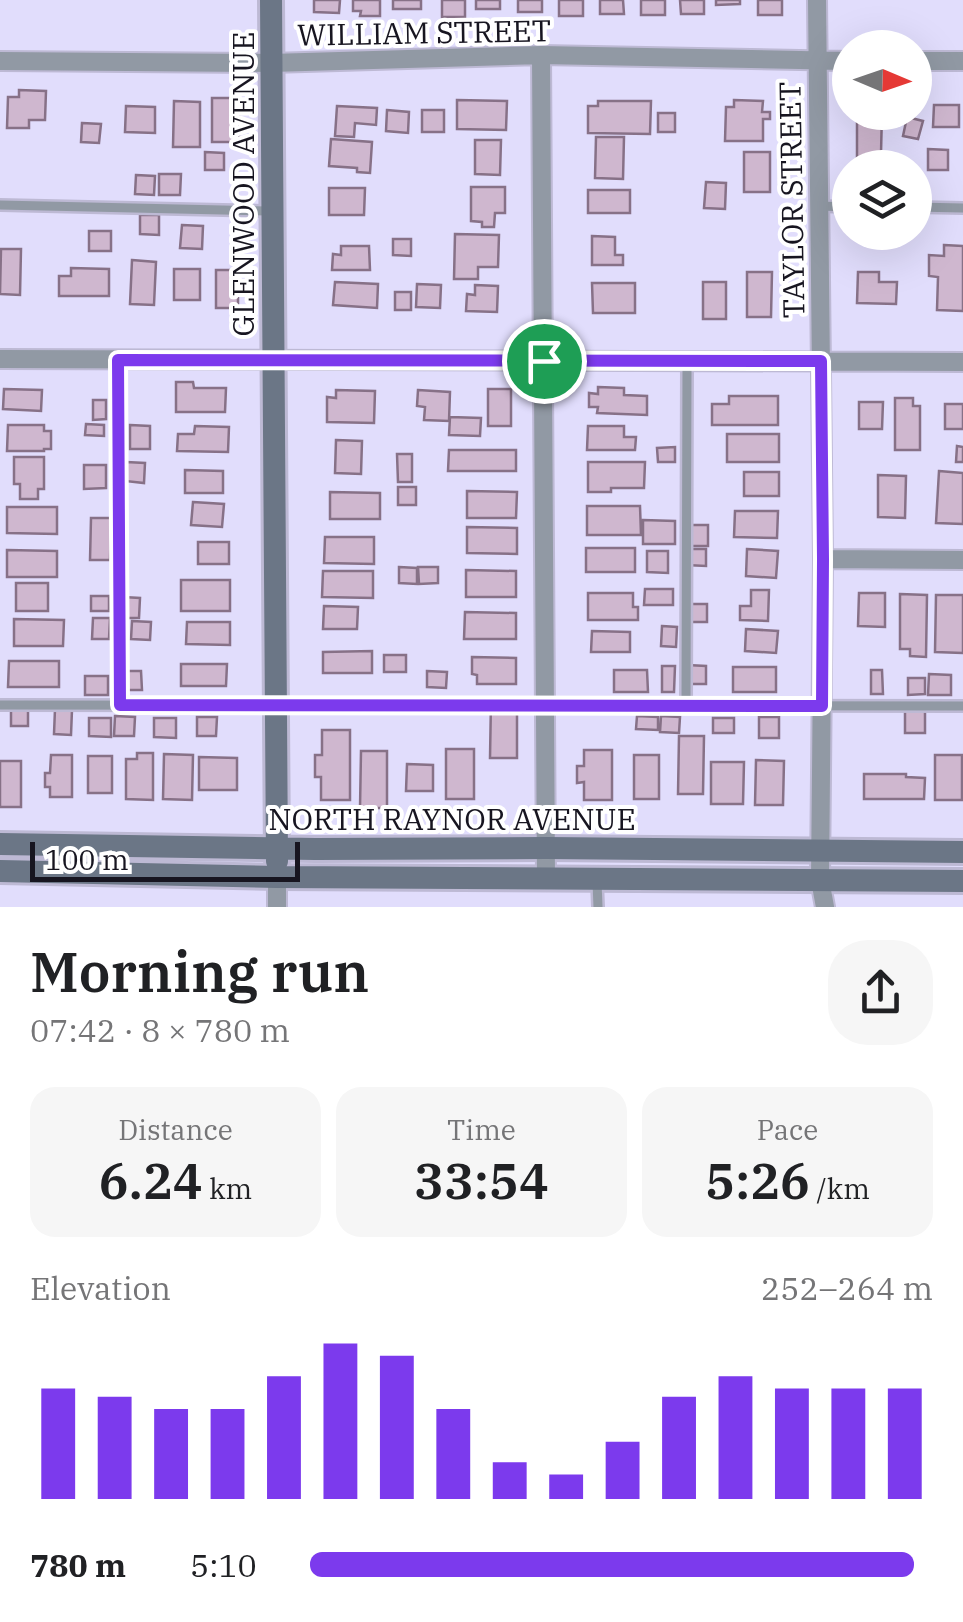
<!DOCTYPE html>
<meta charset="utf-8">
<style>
body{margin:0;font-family:"IBM Plex Serif",serif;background:#f6f6f6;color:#202124;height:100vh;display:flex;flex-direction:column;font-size:38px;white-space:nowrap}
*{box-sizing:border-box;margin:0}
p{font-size:32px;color:#757577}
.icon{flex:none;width:55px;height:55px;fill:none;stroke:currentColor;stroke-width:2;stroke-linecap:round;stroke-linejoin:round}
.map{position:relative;height:907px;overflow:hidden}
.side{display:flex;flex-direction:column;background:#fff;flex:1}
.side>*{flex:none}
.needle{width:65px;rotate:92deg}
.controls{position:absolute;left:832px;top:30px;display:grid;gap:20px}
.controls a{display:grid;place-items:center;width:100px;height:100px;border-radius:50%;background:#fff;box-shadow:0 10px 40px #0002;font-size:50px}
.scale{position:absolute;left:30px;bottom:25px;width:270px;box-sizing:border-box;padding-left:10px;border:5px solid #171520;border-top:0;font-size:28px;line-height:35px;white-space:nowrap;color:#171520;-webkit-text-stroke:8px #fff;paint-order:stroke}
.pin{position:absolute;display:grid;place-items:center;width:85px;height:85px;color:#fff;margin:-42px;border:5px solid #fff;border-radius:50%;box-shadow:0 2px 10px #0007}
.round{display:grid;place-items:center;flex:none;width:105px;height:105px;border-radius:40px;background:#f6f6f6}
.summary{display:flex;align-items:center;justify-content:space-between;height:170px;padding:0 30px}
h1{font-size:55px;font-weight:600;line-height:75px}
.stats{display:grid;grid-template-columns:repeat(3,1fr);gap:15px;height:170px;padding:10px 30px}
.stats div{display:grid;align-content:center;border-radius:25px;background:#f6f6f6;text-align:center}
.stats b{font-size:50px;font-weight:600}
.stats small{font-size:28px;font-weight:400}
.stats p{font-size:28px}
.chart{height:280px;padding:20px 30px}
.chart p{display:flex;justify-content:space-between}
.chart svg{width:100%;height:180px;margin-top:10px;stroke:#7c3aed;stroke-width:6}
ul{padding:0 30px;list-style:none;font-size:32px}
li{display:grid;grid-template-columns:160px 120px 1fr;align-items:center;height:75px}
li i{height:25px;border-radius:12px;background:#7c3aed}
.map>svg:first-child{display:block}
.building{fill:#cfb7cf;stroke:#877187;stroke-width:2.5}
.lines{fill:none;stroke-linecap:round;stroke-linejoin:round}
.lane-casing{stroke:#bdb9d4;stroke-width:14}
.street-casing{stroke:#bdb9d4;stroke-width:22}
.secondary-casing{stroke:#bdb9d4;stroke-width:28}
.lane{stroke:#9199a4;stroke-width:9}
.street{stroke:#9199a4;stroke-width:18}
.secondary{stroke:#6b7686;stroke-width:22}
.route-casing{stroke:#fff;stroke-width:20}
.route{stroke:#7c3aed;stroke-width:12}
.labels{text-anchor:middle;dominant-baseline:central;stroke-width:8;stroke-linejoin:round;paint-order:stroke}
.street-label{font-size:30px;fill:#171520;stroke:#fff}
</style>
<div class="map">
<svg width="963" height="907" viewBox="0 0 963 907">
<rect width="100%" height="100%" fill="#e1ddfc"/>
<!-- building -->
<path class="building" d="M314,0H340L339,13L314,12Z
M353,0H380V16H360L361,11H353Z
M393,0H421V9H393Z
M442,0H465V17H442Z
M476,0H500V9H476Z
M518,0H542V12H518Z
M559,0H583V16H559Z
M600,0H623L624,14H600Z
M641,0H665V15H641Z
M680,0H704V14H681Z
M716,0H740V4L716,5Z
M758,0H782V15H758Z
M19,90L46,91L45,120H29V128H7L8,97H19Z
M212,98H239V142H212Z
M457,100L507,101L506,130L457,129Z
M734,100L763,101L762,112H770V119H763V141H725L726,107H734Z
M174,101L200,102V147H173Z
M598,101H651L650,134L588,133V106H598Z
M934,105H959V127H933Z
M126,106L155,107V133L125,132Z
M337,106L377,108L376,125L355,123L354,137L335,136Z
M387,110L409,112L408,133L386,131Z
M422,110H444V132H422Z
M857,112H882L881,153H874V168L857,167Z
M658,113H675V132H658Z
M907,117L923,121L918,139L903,136Z
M82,123L101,124L99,143L81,142Z
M596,137H624L623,179L595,178Z
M331,139L372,142L370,173L357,172V168L329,166Z
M475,140H501L500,175L475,174Z
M928,149L948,150V170H928Z
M205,152L224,153V170H205Z
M744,152H770V192H744Z
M159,174H181L180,195H159Z
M136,175L155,176L154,195L135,194Z
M706,182L726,183L725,209L704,208Z
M471,187H505V213H495L494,227H482V222L471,221Z
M329,188H365L364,215H329Z
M588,190H630V213H588Z
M140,215H159V235L140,234Z
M182,225L203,226L202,249L180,248Z
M89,231H111V251H89Z
M455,234L499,235L498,267H478V279H454Z
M592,236L615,237V255H623V265H592Z
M393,239H411V256L393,255Z
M944,245L963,246V311L937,310L938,277L929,276V255L944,256Z
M341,246H369L370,270H332L333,254L341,255Z
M1,249H21L20,295L0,294Z
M132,260L156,262L154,305L130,304Z
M71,268L109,269V296H59V276H71Z
M174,269H200V300H174Z
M216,270H238V308H216Z
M747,272H772L771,317H747Z
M858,272H879V282H897L896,304L857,303Z
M335,282L378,284L377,308L333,305Z
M703,282H726V319H703Z
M592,283H635V313H593Z
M417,284L441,285L440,308L416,307Z
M475,285L498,286L497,312L466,311L467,294L475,295Z
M395,292H411V310H395Z
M176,382H193L194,388H226L225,412H176Z
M598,387L624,388V395L647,396V415L597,413L598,407H589V393L598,394Z
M4,389L42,390L41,411L3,409Z
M488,389H511V426H488Z
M336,390L375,391L374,423L327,422V397L336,398Z
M418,390L450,392L449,421L424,420L425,407L417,406Z
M729,396H778V425H712V404H729Z
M895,398H913V406H920V450H895Z
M93,400H106V419L93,420Z
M859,402H883L882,429H859Z
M945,404H963V429H945Z
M450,417L481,418L480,436L449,435Z
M86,424L104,425V436L85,435Z
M8,425H44V431H51V449H44V451H7Z
M130,425L150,426V449H130Z
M195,426L229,427L228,452L177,451L178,434H194Z
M588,426H624V437H636L635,450H587Z
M727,434H779V462H727Z
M336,440L362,441L361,474L335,473Z
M957,446L963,447V462H956Z
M675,447V462H658L657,448Z
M449,450H516V471H448Z
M397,454H412V482H398Z
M14,457H44V489H38V499H20V484H14Z
M126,462L145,463L144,483L125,481Z
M588,462H645L644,488H611V492H588Z
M84,465H106V488L84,489Z
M185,470L223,471V493H185Z
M939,471L963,473V524L936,523Z
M744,472H779V496H744Z
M878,475L906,476L905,518L878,517Z
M398,487H416V505H398Z
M467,491L517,492L516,518H467Z
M330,492L380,493V519H330Z
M193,502L224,504L222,527L191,525Z
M587,506H640L641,535H587Z
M7,507H57V534L7,533Z
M735,511H778L777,538L734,537Z
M91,518H111L110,560H90Z
M643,520L675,521V544H643Z
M688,525H708V546H688Z
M467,527L517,528V554L467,553Z
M325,537H374V564L324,563Z
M198,542H229V564H198Z
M586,548H635V572H586Z
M687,549H706V566L686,565Z
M747,549L778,551L776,578L746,576Z
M7,550L57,551V577H7Z
M647,551H668V573L647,572Z
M399,567L417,568V584L399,583Z
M418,567H438V583L419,584Z
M466,570L516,571V597H466Z
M323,571H373V598L322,597Z
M181,580H230V611H181Z
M16,583H48V611H16Z
M645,589H673V605H644Z
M751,590H769L768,621L740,620V606H751Z
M588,593H633V607H638V620H588Z
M859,593H885V627L858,626Z
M900,594L927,595L926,657L910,656V649H900Z
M936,595H963V653L935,652Z
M91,596H109V611H91Z
M123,597L140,598L139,618H122Z
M687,604H707V622H687Z
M324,606L358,607L357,629H323Z
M465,612L516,613V639H464Z
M93,618H110L109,639H92Z
M14,619L64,620L63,646H14Z
M132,621L151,622L150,640L131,639Z
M187,622H230V645L186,644Z
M662,626L677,627L676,647L661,646Z
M746,629L778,631L776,653L745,651Z
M592,631L630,632V652H591Z
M372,651V673H323V652Z
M384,655H406V672H384Z
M472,657L516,658V684H477V675L472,674Z
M9,661H59V687H8Z
M181,664H227L226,686H181Z
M687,665L706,666V684H687Z
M662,666H675L674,692H662Z
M733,667H776V692H733Z
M614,670H647L648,692H614Z
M871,670H882L883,694H871Z
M122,671H141L142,690H122Z
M427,671L447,672L446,688L427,687Z
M929,674L951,675V695H928Z
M85,676H108V695H85Z
M908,678H925V694L908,695Z
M491,700L517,701V758H490Z
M905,704H925V733H905Z
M11,709H28V726H11Z
M55,709L72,710L71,735L54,734Z
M115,716L135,717L134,736H114Z
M637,716L658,717V730L636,729Z
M661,716L680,717L679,733L660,732Z
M197,717H217L216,736H197Z
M759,717H779V738H759Z
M89,718H111V737L89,736Z
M154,718H176V738L154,737Z
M713,718H734V733H713Z
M322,730H350V800H321V777H315V755H322Z
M679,736H704L703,794H678Z
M446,749H474V799H446Z
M584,750H612V800H584V782L577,783V766H584Z
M361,751H387V808H360Z
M137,753H153V800L126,799V759H137Z
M164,754L193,755L192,800L163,799Z
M51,755H72V797H50V787H45V773H50Z
M634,755H659V799H634Z
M935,755H962V800H935Z
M88,756H112V793H88Z
M199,757L237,758V790H199Z
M756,760L784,761L783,805H755Z
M0,761H21V807H0Z
M711,762H744L743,804H711Z
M407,764L433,765V791H406Z
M864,774H906V777L925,778L924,799H864Z"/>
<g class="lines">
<defs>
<path id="lane" d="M0,205L269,211
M819,206L850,207
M915,207L963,208
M118,361L120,705
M0,705L963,706
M686,705L687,363
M597,882L598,907"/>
<path id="street" d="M817,0L823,559L820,880L825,907
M541,55L546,879
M0,61L271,63L541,55L850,61
M915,61H963
M0,359L963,362
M823,559L963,560
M277,907V877"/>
<path id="secondary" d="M271,0L277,861
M0,844L315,849L546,848L963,852
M0,871L277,877L963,881"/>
</defs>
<!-- lane casing -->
<use href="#lane" class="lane-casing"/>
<!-- street casing -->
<use href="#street" class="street-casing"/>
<!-- secondary casing -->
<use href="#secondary" class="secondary-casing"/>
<!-- lane -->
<use href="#lane" class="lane"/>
<!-- street -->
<use href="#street" class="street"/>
<!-- secondary -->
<use href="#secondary" class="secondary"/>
</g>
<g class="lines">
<defs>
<path id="route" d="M118,360L821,361L823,559L822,706L120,705Z"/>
</defs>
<!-- route casing -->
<use href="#route" class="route-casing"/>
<!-- route -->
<use href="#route" class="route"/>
</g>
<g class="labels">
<!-- street labels -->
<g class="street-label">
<text transform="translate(424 32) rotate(-1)">WILLIAM STREET</text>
<text transform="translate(242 184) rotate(-90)">GLENWOOD AVENUE</text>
<text transform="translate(791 200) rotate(-91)">TAYLOR STREET</text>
<text x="452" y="818">NORTH RAYNOR AVENUE</text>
</g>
</g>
</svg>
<div class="controls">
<a><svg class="needle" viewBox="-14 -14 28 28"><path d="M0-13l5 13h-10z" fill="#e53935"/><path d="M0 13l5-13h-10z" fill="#757577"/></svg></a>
<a><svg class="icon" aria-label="layers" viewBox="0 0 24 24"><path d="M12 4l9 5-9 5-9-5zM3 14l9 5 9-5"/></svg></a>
</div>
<div class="scale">100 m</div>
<div class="pin" style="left:544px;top:361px;background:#1e9e55"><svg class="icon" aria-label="arrive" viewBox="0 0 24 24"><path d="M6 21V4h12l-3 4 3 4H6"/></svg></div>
</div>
<section class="side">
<div class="summary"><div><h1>Morning run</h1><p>07:42 · 8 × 780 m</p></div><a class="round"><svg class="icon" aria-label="share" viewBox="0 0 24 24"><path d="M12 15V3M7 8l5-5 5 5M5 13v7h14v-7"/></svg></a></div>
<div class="stats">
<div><p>Distance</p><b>6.24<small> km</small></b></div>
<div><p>Time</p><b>33:54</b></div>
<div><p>Pace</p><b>5:26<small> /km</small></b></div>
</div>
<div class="chart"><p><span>Elevation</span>252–264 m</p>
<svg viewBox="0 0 160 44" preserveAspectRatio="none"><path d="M5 44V17M15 44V19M25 44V22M35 44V22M45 44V14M55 44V6M65 44V9M75 44V22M85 44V35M95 44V38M105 44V30M115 44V19M125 44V14M135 44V17M145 44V17M155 44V17"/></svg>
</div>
<ul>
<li><b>780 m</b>5:10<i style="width:97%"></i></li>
</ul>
</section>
